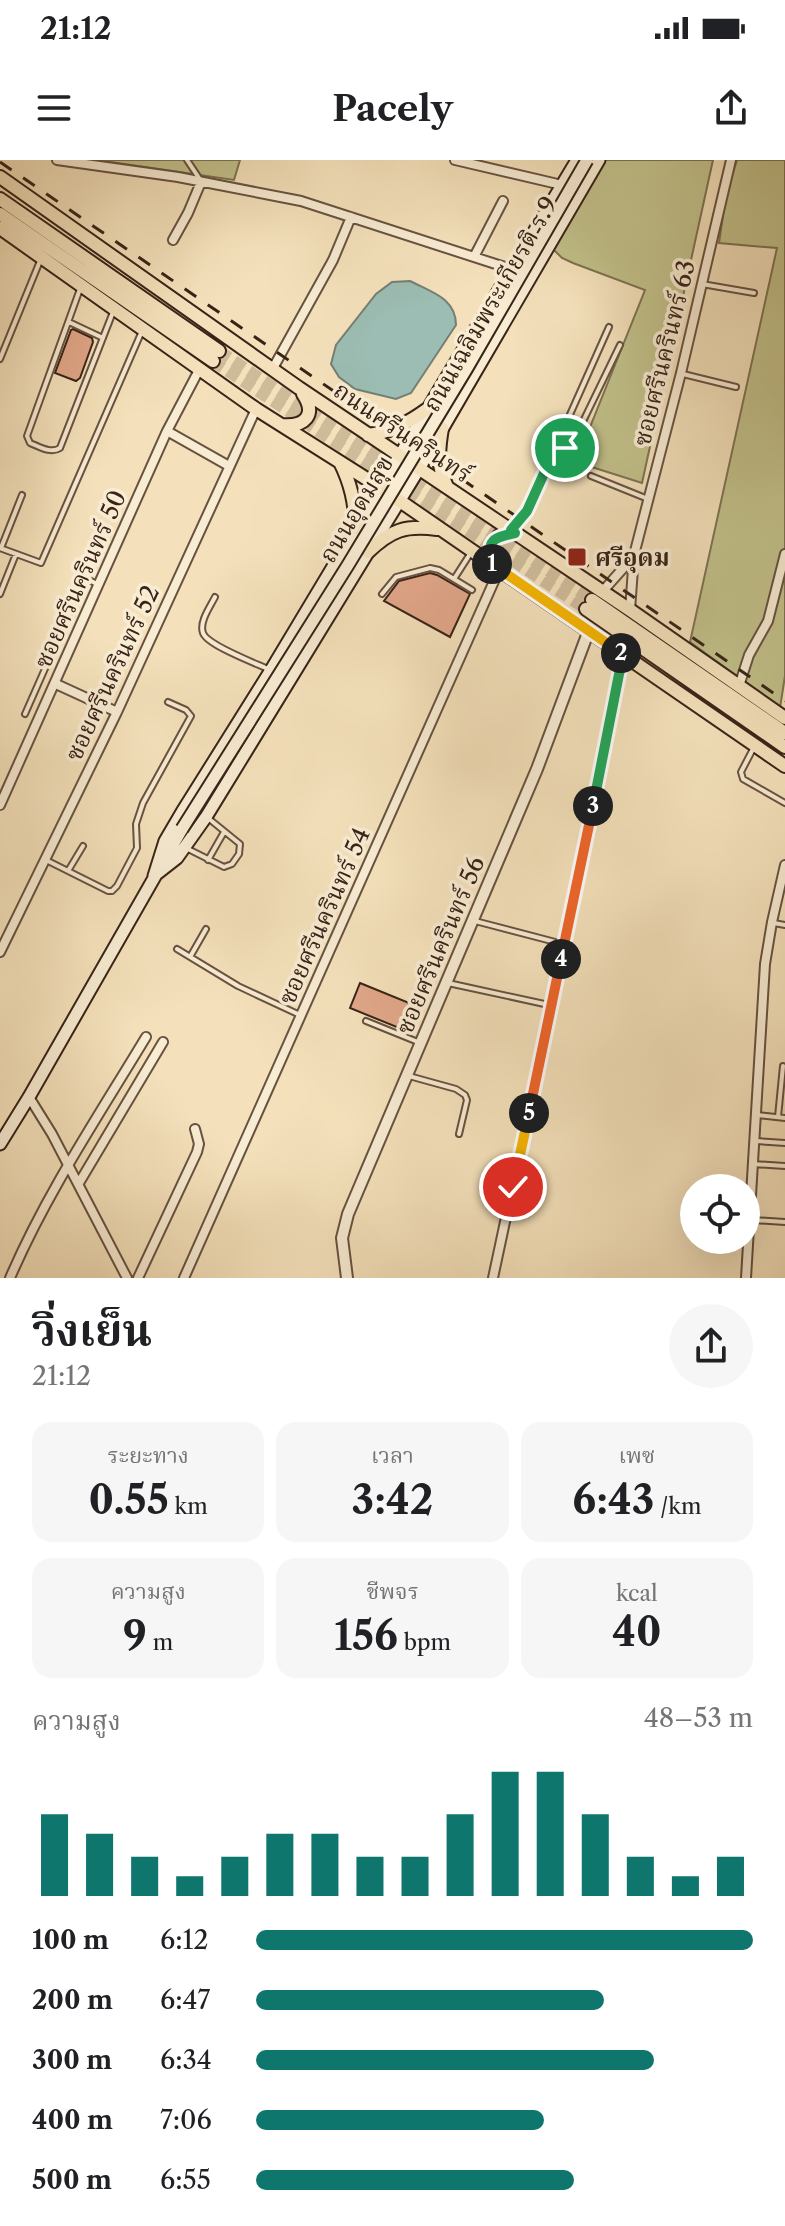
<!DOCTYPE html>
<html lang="th">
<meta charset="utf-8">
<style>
body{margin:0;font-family:"Libre Caslon Text","Noto Serif Thai",serif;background:#f6f6f6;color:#202124;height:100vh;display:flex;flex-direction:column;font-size:30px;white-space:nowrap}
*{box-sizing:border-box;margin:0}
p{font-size:26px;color:#757577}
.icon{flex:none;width:44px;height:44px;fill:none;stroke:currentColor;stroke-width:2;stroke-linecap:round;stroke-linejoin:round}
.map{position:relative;height:1118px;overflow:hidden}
.sheet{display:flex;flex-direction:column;background:#fff;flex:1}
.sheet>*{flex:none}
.buttons{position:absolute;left:680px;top:1014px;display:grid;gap:16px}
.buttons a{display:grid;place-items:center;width:80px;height:80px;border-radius:50%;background:#fff;box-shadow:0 8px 32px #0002;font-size:40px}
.pin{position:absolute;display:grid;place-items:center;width:68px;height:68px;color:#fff;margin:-34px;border:4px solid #fff;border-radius:50%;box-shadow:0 2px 8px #0007}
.km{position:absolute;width:40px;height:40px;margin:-20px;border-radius:50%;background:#222;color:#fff;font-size:22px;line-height:40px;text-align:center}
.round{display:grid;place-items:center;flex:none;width:84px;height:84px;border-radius:42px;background:#f6f6f6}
.summary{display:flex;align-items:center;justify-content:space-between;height:136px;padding:0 32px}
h1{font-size:44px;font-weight:700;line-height:60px}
.stats{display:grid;grid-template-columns:repeat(3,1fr);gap:12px;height:136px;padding:8px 32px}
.stats div{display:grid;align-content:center;border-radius:20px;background:#f6f6f6;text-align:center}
.stats b{font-size:40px;font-weight:700}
.stats small{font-size:22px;font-weight:400}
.stats p{font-size:22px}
.chart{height:224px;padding:16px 32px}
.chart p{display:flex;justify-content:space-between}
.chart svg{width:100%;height:144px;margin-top:8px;stroke:#0f766e;stroke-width:6}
ul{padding:0 32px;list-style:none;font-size:26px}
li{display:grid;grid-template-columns:128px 96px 1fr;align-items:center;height:60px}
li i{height:20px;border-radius:10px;background:#0f766e}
.status{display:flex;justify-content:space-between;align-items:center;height:56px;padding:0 40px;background:#fff;direction:ltr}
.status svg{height:22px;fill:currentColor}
header{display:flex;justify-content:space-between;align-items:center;height:104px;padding:0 32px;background:#fff;font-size:36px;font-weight:700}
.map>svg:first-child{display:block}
.green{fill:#c2c18b;stroke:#7d7252;stroke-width:2}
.water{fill:#9cbdb3;stroke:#747f75;stroke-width:2}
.building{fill:#e1a789;stroke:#382318;stroke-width:2}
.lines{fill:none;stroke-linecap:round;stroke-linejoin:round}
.primary-tunnel{stroke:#cebb9a;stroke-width:12;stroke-dasharray:12 6;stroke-linecap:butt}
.service-casing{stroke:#675241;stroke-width:8}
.minor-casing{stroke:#675241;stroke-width:12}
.tertiary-casing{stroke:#675241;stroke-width:14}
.secondary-casing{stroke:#382318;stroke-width:15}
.primary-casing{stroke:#382318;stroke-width:16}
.service{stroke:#f8ecd3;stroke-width:4}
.minor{stroke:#f8ecd3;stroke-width:8}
.tertiary{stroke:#f8ecd3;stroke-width:10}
.secondary{stroke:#f8ecd3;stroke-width:11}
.primary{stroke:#f4e1bb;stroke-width:12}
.rail{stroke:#382318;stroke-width:3;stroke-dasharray:14 14;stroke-linecap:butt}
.secondary-bridge-casing{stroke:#382318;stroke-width:15;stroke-linecap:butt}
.secondary-bridge{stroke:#f8ecd3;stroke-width:11}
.split-1-casing{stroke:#fff;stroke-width:16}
.split-2-casing{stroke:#fff;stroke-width:16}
.split-3-casing{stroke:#fff;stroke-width:16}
.split-4-casing{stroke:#fff;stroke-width:16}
.split-5-casing{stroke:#fff;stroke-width:16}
.split-6-casing{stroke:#fff;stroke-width:16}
.split-1{stroke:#22a559;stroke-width:10}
.split-2{stroke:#f5b400;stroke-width:10}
.split-3{stroke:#22a559;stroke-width:10}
.split-4{stroke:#f0652b;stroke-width:10}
.split-5{stroke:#f0652b;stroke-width:10}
.split-6{stroke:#f5b400;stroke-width:10}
.poi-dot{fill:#8f2418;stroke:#f8ecd3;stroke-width:3}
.labels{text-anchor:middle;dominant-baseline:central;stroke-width:7;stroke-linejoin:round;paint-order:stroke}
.street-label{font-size:24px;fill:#382318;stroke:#f8ecd3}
.poi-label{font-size:24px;font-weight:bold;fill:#382318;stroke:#f8ecd3;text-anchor:start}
</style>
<div class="status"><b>21:12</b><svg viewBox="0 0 49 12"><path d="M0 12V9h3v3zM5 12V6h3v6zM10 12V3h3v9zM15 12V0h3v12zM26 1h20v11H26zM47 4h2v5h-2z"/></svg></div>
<header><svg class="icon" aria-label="menu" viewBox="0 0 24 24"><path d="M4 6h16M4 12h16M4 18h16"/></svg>Pacely<svg class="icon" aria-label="share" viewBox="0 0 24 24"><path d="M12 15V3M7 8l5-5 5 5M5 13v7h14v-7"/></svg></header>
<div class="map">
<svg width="785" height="1118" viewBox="0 0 785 1118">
<rect width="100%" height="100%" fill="#f4e1bb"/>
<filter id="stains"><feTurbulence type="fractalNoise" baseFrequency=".0025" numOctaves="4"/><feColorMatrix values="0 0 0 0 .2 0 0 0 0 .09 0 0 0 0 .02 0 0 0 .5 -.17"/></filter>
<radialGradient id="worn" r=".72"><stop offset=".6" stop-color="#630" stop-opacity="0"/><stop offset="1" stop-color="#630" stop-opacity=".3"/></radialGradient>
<!-- green -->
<path class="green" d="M97,0H240L234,20Z
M605,0H713L642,323L576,302L645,130L573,103L562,98L553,89Z
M737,0H785V516L780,548L690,482L777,88L719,83L726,35Z"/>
<!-- water -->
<path class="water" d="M410,121C431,132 456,138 456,165L411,233L396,239L355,229L339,217L331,204L336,185L376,134L392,122Z"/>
<!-- building -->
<path class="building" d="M73,169L92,178L93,182L80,218L76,221L55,213L71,170Z
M430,413L437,415L470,434L450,477L384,441L399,421Z
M360,823L419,847L409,872L350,848Z"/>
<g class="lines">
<!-- primary-tunnel -->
<path class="primary-tunnel" d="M219,191L592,440
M213,201L586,449"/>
<defs>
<path id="service" d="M187,0L199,18
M702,124L754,133
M80,129L27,276L30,283C40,287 51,294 60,288L113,152
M69,162L103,178
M0,199L40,101
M683,214L736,227
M555,289L565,288L574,280L620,185
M591,316L648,339
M512,368L527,351L609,167
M0,388L41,403L142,171
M1,388L22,335
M454,419L470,394
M0,434L16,394
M382,434L396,417L430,408L439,410L472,430
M215,437C210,447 199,462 203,473C207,485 255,503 268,509
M25,554L85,418L97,424
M754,587L741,612L743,619L785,643
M186,688L224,707L232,704L239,694L240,684L208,658
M46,700L68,711L83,686
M208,700L224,672
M68,711L108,731H112L117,726L137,688L136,664L143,643L191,556L186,550L168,542
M475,761L563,784
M774,763L785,765
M177,789L238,826L300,855
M190,797L206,769
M448,823L549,845
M366,861L418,882
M409,916L456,929L465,935L467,940L459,974
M757,955L785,958
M778,957L783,906
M756,981L785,983
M752,1004L785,1006
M752,1060L785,1062"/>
<path id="minor" d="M57,0L178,17L301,41L511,109
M455,0L562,25
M173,80L188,53L201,22
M474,97L503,41
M272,210L333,100L351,57
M167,271L229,306
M602,432L634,396
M630,450L634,395L681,213L731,0
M56,524L117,552
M739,526L749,495L768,461L785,394
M0,645L167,271L199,210
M0,792L117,552L256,249
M29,937L52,974L127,1118
M79,1023L163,882
M10,1118C46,1034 99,955 146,877
M138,1118L197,992L199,984L195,969
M184,1118L499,410
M493,1118L584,692L623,494
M746,1118L765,804L772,762L785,705"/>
<path id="tertiary" d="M347,1118L342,1078L348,1054L537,609L589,470"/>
<path id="secondary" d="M154,716L177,698L206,657L419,309L599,0
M154,716L165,681L182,652L271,510L577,0
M0,984L29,937L182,669"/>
<path id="primary" d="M0,17L299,228L630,450L785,558
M0,39L219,191
M0,54L213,201
M0,68L256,249L381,328L785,606
M282,265C305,267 317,255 303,234
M442,268C438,293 437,304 447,327
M368,275C391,272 408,263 426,250
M340,302C351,324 355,343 356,368
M368,392C391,370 405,365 437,369
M493,405L490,395L492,383L499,376L515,373
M592,440L785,573
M586,449L785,587"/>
</defs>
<!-- service casing -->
<use href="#service" class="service-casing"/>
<!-- minor casing -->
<use href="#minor" class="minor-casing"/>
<!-- tertiary casing -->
<use href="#tertiary" class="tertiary-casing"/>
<!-- secondary casing -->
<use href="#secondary" class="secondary-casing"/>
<!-- primary casing -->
<use href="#primary" class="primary-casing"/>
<!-- service -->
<use href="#service" class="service"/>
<!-- minor -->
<use href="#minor" class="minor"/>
<!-- tertiary -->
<use href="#tertiary" class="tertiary"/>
<!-- secondary -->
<use href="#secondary" class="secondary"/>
<!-- primary -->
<use href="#primary" class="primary"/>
<!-- rail -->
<path class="rail" d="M0,2L785,541"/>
<defs>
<path id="secondary-bridge" d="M182,669L348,405L467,208L587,0"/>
</defs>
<!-- secondary-bridge casing -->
<use href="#secondary-bridge" class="secondary-bridge-casing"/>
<!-- secondary-bridge -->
<use href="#secondary-bridge" class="secondary-bridge"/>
</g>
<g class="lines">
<defs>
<path id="split-1" d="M492,404C486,380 493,378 515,373L511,370L527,351L555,289L565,288"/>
<path id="split-2" d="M492,404L621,493"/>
<path id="split-3" d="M593,646L623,494L621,493"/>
<path id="split-4" d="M561,799L593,646"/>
<path id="split-5" d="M529,953L561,799"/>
<path id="split-6" d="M513,1027L529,953"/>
</defs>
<!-- split-1 casing -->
<use href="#split-1" class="split-1-casing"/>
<!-- split-2 casing -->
<use href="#split-2" class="split-2-casing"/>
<!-- split-3 casing -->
<use href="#split-3" class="split-3-casing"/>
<!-- split-4 casing -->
<use href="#split-4" class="split-4-casing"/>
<!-- split-5 casing -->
<use href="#split-5" class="split-5-casing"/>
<!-- split-6 casing -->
<use href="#split-6" class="split-6-casing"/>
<!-- split-1 -->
<use href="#split-1" class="split-1"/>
<!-- split-2 -->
<use href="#split-2" class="split-2"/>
<!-- split-3 -->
<use href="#split-3" class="split-3"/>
<!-- split-4 -->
<use href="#split-4" class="split-4"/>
<!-- split-5 -->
<use href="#split-5" class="split-5"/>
<!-- split-6 -->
<use href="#split-6" class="split-6"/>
</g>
<!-- markers -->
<rect class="poi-dot" x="567" y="387" width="20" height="20" rx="4"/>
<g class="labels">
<!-- street labels -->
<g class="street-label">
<text transform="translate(490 144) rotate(-60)">ถนนเฉลิมพระเกียรติ ร.9</text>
<text transform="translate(664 193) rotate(-76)">ซอยศรีนครินทร์ 63</text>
<text transform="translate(403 272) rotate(34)">ถนนศรีนครินทร์</text>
<text transform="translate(356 349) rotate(-59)">ถนนอุดมสุข</text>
<text transform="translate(80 419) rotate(-66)">ซอยศรีนครินทร์ 50</text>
<text transform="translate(112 513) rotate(-65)">ซอยศรีนครินทร์ 52</text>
<text transform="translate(324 756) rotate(-66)">ซอยศรีนครินทร์ 54</text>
<text transform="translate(440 785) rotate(-67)">ซอยศรีนครินทร์ 56</text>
</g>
<!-- poi labels -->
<g class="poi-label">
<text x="595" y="397">ศรีอุดม</text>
</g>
</g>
<rect width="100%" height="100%" filter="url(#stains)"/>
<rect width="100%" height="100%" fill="url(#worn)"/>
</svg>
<div class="buttons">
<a><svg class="icon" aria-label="locate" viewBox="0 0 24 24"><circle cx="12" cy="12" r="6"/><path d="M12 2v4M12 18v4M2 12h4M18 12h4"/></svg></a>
</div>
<div class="pin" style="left:565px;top:288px;background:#1e9e55"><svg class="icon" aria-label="arrive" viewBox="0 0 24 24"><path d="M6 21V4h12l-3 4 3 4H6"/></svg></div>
<div class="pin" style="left:513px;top:1027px;background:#d93025"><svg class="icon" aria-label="check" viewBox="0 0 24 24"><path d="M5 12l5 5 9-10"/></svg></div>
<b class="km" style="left:492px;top:404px">1</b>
<b class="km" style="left:621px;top:493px">2</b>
<b class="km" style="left:593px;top:646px">3</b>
<b class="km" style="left:561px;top:799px">4</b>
<b class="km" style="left:529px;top:953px">5</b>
</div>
<section class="sheet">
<div class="summary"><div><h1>วิ่งเย็น</h1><p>21:12</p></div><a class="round"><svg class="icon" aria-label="share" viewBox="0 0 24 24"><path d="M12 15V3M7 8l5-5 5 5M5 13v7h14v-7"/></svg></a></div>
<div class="stats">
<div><p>ระยะทาง</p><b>0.55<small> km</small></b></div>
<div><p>เวลา</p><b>3:42</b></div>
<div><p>เพซ</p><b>6:43<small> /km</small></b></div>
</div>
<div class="stats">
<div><p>ความสูง</p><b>9<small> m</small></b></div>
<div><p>ชีพจร</p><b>156<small> bpm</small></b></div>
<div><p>kcal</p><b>40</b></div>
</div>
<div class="chart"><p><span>ความสูง</span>48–53 m</p>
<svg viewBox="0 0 160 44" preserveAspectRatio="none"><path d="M5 44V19M15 44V25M25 44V32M35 44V38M45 44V32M55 44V25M65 44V25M75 44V32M85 44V32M95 44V19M105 44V6M115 44V6M125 44V19M135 44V32M145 44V38M155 44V32"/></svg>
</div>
<ul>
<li><b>100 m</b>6:12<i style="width:100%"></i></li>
<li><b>200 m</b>6:47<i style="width:70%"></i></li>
<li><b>300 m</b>6:34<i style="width:80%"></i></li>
<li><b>400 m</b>7:06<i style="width:58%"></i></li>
<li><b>500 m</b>6:55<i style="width:64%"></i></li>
</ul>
</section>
